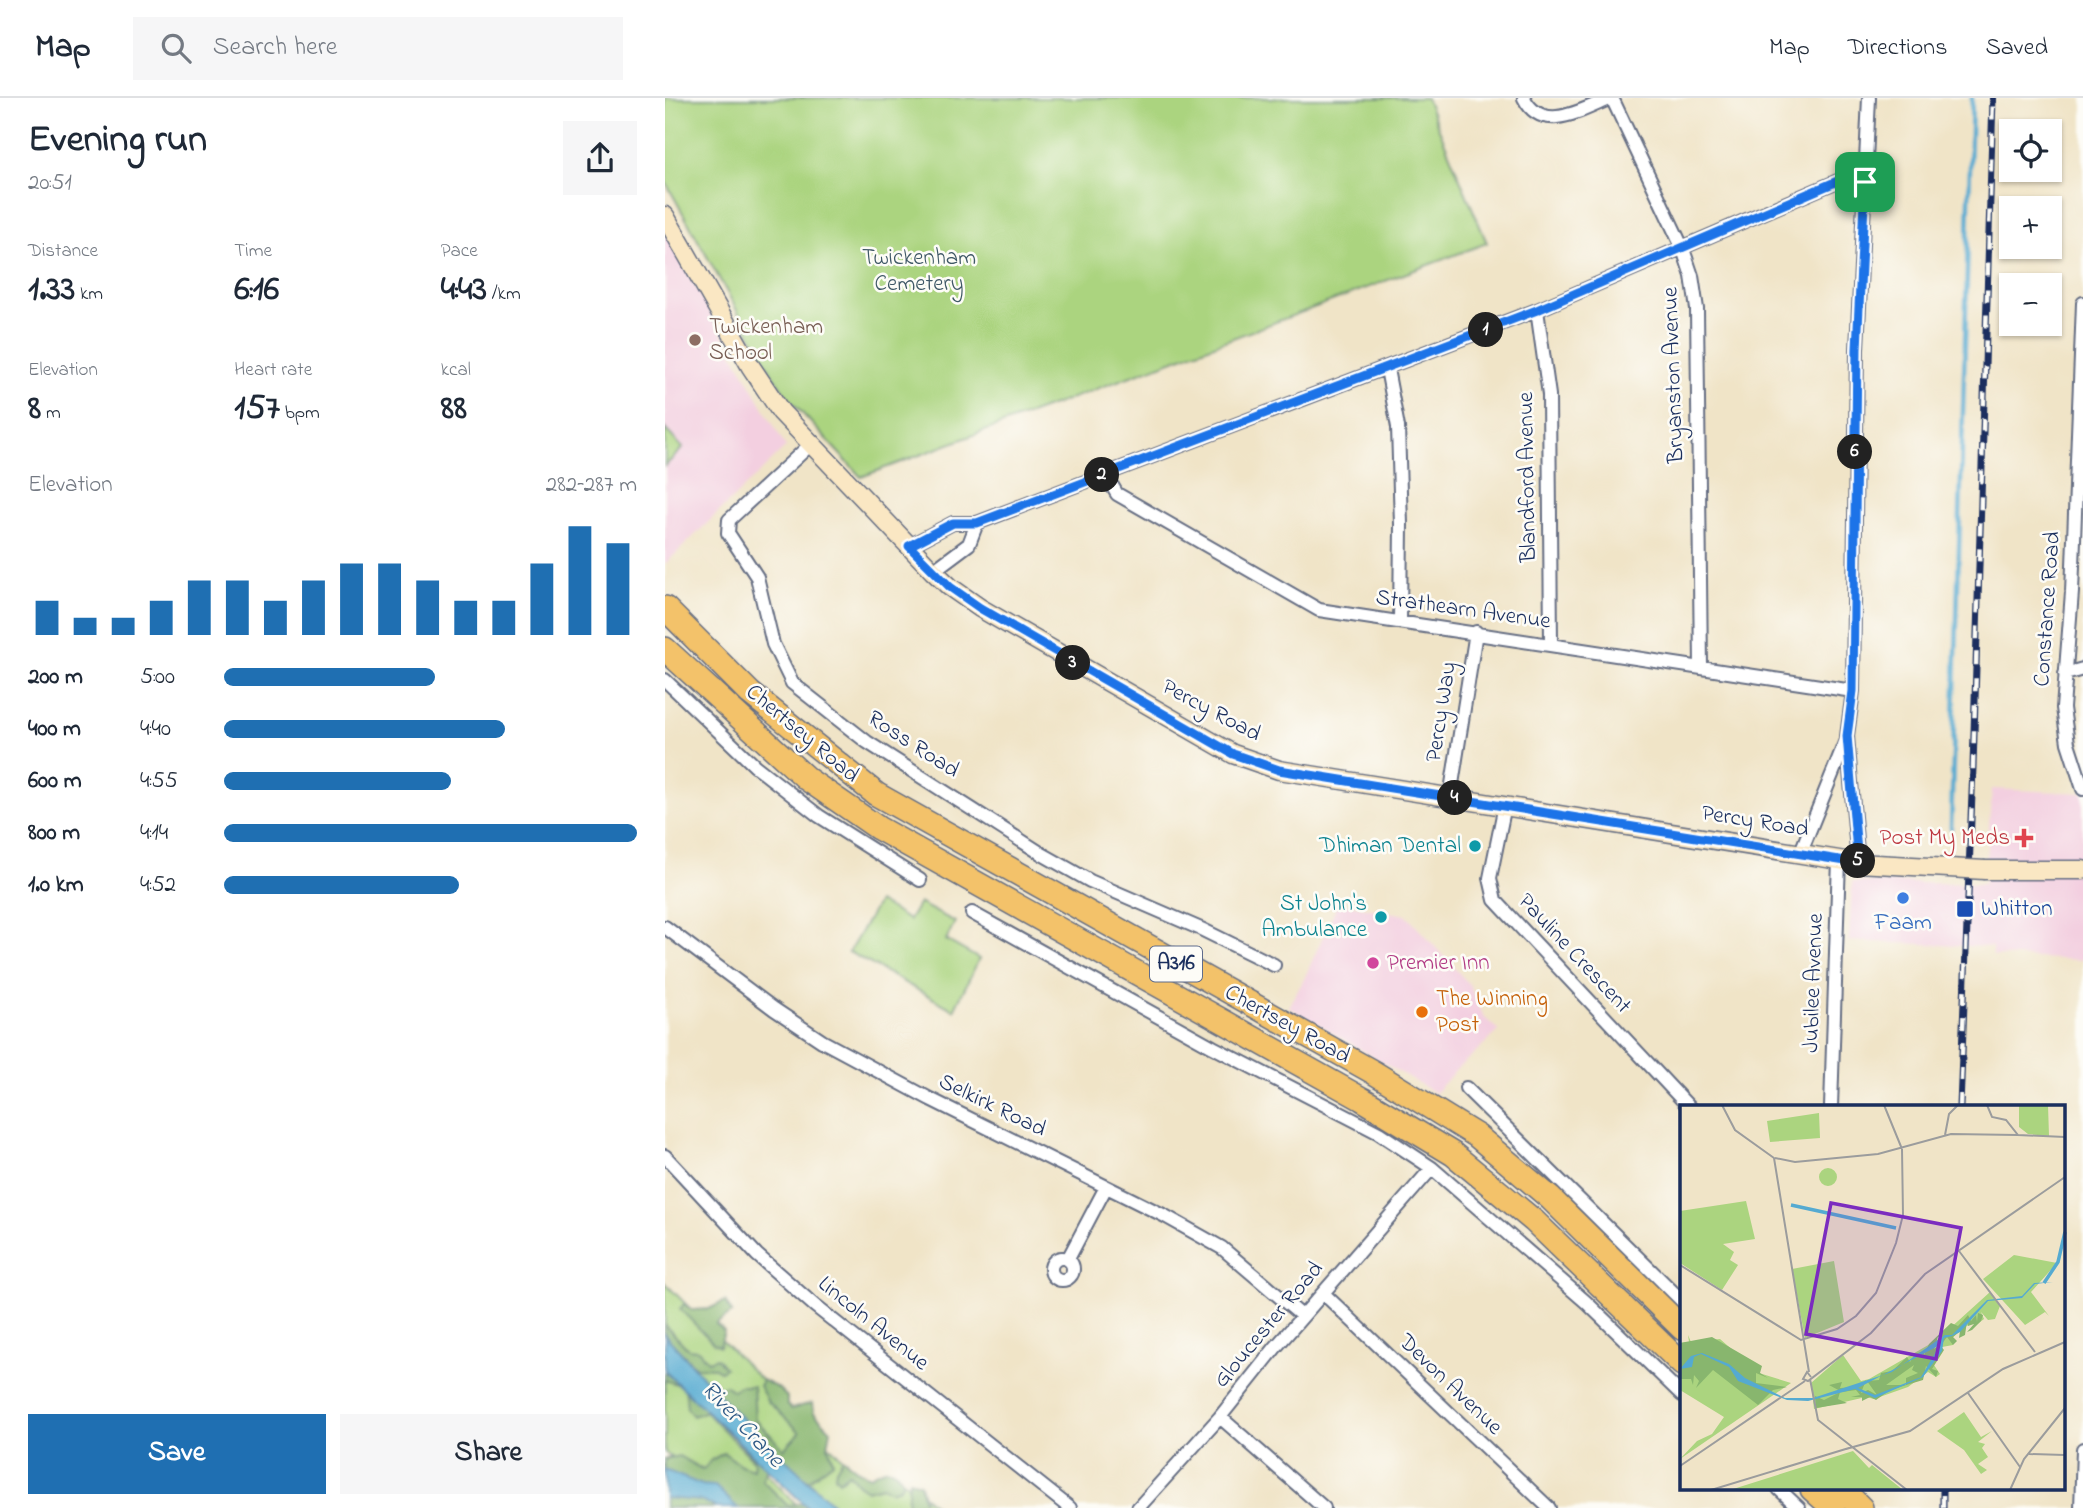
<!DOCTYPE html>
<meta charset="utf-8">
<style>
body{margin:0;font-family:"Indie Flower",sans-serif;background:#f6f6f7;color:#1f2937;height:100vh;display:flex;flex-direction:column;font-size:26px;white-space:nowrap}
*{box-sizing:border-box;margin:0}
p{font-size:23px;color:#747a83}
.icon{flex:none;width:38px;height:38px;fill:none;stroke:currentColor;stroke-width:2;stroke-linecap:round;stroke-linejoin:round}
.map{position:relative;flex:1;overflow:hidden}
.sheet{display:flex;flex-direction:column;background:#fff;width:665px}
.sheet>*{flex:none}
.tools{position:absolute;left:1334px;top:21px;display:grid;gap:14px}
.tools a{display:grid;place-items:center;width:63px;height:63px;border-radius:0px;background:#fff;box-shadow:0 2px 5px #0004;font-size:35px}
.pin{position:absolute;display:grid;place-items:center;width:60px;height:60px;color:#fff;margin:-30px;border-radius:14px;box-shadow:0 4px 10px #0006}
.km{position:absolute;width:35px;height:35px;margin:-18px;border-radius:50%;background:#222;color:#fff;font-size:19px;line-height:35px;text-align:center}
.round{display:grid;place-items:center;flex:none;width:74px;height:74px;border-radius:0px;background:#f6f6f7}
.headline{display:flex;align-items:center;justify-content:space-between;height:119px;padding:0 28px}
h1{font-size:38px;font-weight:700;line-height:52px}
.figures{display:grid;grid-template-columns:repeat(3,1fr);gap:10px;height:119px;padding:7px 28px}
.figures div{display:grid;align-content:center}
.figures b{font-size:35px;font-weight:700}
.figures small{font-size:19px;font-weight:400}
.figures p{font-size:19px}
.chart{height:196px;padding:14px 28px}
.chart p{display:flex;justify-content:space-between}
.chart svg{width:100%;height:126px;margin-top:7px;stroke:#1f6fb2;stroke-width:6}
.action{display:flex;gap:14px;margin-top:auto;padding:14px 28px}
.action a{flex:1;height:80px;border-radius:0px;background:#1f6fb2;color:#fff;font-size:28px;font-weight:700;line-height:80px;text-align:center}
.action a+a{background:#f6f6f7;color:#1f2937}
ul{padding:0 28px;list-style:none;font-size:23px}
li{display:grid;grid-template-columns:112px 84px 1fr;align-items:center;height:52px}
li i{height:18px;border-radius:9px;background:#1f6fb2}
header{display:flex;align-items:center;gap:42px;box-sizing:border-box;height:98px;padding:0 35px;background:#fff;border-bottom:2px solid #e0e1e3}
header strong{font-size:33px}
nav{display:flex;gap:38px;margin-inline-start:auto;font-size:24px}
.search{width:490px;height:63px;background:#f6f6f7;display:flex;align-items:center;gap:18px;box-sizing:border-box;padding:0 24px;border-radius:0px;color:#747a83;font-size:26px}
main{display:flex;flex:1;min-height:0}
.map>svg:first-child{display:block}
.built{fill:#f3cfe0}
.green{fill:#abd47f;stroke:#63826e;stroke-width:2}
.forest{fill:#88b66e;stroke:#527266;stroke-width:2}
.water{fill:#55aad1;stroke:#386c98;stroke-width:2}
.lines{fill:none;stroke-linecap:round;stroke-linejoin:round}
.stream{stroke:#55aad1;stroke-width:4.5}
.street-casing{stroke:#666e83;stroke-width:16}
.secondary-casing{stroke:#666e83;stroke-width:21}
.highway-casing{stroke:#666e83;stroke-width:26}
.street{stroke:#fff;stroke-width:12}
.secondary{stroke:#fae7c3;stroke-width:18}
.highway{stroke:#f3c26a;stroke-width:23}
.rail-casing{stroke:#1b2f5e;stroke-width:7}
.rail{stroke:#fdfcf7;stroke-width:4.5;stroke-dasharray:13;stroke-linecap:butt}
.secondary-bridge-casing{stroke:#666e83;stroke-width:21;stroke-linecap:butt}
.secondary-bridge{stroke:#fae7c3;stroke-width:18}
.route-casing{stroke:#fff;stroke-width:14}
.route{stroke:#1a73e8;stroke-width:9}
.education-dot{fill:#8d6e63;stroke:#fdfcf7;stroke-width:2.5}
.health-dot{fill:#e0444e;stroke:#fdfcf7;stroke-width:2.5}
.culture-dot{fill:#0f9aa8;stroke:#fdfcf7;stroke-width:2.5}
.shop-dot{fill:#3f7fe0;stroke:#fdfcf7;stroke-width:2.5}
.transit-dot{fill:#1a4fb4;stroke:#fdfcf7;stroke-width:2.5}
.hotel-dot{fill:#d1479c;stroke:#fdfcf7;stroke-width:2.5}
.food-dot{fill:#e8710a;stroke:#fdfcf7;stroke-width:2.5}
.labels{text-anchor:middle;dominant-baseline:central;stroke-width:5;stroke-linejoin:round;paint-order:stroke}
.shield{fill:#fdfcf7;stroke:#5f6c8c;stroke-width:2}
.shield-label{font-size:21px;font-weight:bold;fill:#1b2f5e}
.park-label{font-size:23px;fill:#3f5866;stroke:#fdfcf7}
.education-label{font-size:23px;fill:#785e54;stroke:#fdfcf7;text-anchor:start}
.street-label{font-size:23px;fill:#1b2f5e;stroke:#fdfcf7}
.health-label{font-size:23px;fill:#be3a42;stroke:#fdfcf7;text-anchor:end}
.culture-label{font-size:23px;fill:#0d838f;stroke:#fdfcf7;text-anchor:end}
.transit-label{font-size:23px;fill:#164399;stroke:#fdfcf7;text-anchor:start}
.shop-label{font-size:23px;fill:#366cbe;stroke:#fdfcf7}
.hotel-label{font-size:23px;fill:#b23c85;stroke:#fdfcf7;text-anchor:start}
.food-label{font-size:23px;fill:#c56008;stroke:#fdfcf7;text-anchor:start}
.water-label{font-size:24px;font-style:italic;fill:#2f5a86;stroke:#fdfcf7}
.inset-river{fill:none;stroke:#55aad1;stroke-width:3.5}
.inset-road{fill:none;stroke:#9b9c9d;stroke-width:2}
.view{fill:#7b2cbf;fill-opacity:0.15;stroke:#7b2cbf;stroke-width:3.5}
.inset-edge{fill:none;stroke:#1b2f5e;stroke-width:3.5}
</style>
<header>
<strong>Map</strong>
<div class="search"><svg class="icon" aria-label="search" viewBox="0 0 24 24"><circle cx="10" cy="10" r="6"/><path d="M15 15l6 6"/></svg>Search here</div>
<nav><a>Map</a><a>Directions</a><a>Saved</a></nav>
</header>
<main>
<section class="sheet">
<div class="headline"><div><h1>Evening run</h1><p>20:51</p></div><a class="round"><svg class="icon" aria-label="share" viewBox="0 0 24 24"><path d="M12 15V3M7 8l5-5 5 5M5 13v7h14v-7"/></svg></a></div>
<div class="figures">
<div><p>Distance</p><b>1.33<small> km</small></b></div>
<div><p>Time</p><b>6:16</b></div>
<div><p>Pace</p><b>4:43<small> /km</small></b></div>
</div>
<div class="figures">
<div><p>Elevation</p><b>8<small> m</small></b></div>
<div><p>Heart rate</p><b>157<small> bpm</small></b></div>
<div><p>kcal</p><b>88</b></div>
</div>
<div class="chart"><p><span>Elevation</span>282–287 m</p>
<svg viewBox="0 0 160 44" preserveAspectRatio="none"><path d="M5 44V32M15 44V38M25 44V38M35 44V32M45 44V25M55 44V25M65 44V32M75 44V25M85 44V19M95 44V19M105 44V25M115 44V32M125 44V32M135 44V19M145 44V6M155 44V12"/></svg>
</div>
<ul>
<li><b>200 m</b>5:00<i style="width:51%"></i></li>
<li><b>400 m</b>4:40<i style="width:68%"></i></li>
<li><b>600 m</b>4:55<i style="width:55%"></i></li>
<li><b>800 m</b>4:14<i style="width:100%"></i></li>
<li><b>1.0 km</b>4:52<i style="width:57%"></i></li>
</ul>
<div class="action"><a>Save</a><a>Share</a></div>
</section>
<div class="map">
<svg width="1418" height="1410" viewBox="0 0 1418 1410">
<rect width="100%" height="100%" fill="#fdfcf7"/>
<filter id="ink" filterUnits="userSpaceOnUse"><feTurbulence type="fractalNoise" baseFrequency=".0143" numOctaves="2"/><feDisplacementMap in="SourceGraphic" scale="14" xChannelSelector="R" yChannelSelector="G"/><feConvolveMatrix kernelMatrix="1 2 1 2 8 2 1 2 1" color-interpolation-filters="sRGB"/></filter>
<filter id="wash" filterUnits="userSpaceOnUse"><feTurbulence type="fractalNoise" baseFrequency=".00686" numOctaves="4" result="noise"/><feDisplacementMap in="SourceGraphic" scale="28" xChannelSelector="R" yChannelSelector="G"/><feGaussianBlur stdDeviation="1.57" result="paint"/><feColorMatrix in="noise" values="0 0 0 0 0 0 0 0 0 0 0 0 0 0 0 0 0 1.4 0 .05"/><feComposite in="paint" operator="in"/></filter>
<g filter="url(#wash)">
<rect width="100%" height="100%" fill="#f0e4c7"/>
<!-- built -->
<path class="built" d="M0,135L121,349L0,466Z
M1327,691L1418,695V862L1328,858V849L1184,843L1187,784L1319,786Z
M673,805L741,817L804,886L819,919L834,933L793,970L770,995L624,909L639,881Z"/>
<!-- green -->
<path class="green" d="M0,0H761L822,145L196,379L126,303L109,279L0,83Z
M0,331L18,350L0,368Z
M213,804L244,822L254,805L290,824L281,842L314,861L289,912L184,854Z
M0,1185L112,1298L205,1386L225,1373L274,1410H170L45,1280L27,1300L135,1410H107L40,1371L13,1363L0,1355Z"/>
<!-- forest -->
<path class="forest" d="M60,1203L67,1215L51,1226L59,1233L55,1248L48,1245L15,1211L19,1206L27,1212L44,1211Z
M0,1227L23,1251L33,1252L43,1263L52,1260L60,1270L55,1273L50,1270L31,1269L0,1239Z
M0,1250L52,1292L60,1287L68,1293L74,1288H88L90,1321L119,1351L135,1334L103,1304L94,1288L97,1282L113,1290L122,1299V1307L126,1311L147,1305L149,1315L166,1332L163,1348L168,1364L144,1382L125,1389L102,1370L97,1382L122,1407L141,1405L150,1410H0V1361L14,1358L38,1372L46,1362L59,1355L76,1367L88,1371L89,1361L44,1312L28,1318L22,1310L20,1289L0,1282Z
M178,1360L195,1374L205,1378C220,1369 227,1366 238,1382L235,1390L225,1393L217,1388L202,1392L193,1386L184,1375L174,1383L170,1378L171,1371Z
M244,1382L255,1385L260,1410L242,1408Z"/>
<!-- water -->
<path class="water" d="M0,1237L66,1310L172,1410H143L3,1276L0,1272Z
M0,1372L37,1387L50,1388L73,1410H52L38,1403L0,1400Z"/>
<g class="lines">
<!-- stream -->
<path class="stream" d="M1286,730L1307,0"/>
</g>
</g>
<g filter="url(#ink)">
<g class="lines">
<defs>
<path id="street" d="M859,0C877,37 918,11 946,0
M947,0L1018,151L1027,178L1032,211L1036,569
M1418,205L1407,494L1398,610L1403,645L1418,691
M872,212L884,297L886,546
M722,271L733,329L736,426L735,524
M145,347L64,422L63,435L92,479L108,546L127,585L202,644L377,756L425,783L536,831L609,867
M440,376L452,396L654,512L1188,593
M244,448L288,425H312L872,212L1175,82L1200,84
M268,473L304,446L312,425
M1400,576L1418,571
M0,582L90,668L154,718L255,782
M785,699L811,534
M840,707L825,780L830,802L1024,1009
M1135,756L1181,642
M1193,765L1182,638L1188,593L1192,251L1204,0
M307,815L548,949L714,1035L767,1070L921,1204L1017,1297
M0,829L109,911L157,943L265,1001L500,1118L557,1150L637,1218
M801,990L1017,1203
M1166,1009L1174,761
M0,1058L92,1157L150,1208L405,1410
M386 1171a11 11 0 1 1 22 0a11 11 0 1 1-22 0Z
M403,1161L441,1089
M658,1195L884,1410
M555,1319L659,1410
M1114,1391L1134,1410
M473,1410L555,1319L610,1250L767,1070
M1416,1410L1418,1351"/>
<path id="secondary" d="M0,118L86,269L116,314L268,473L285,489L315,510L568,656L614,672L1193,765
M1320,772H1418"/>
<path id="highway" d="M0,510L85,595L211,696L708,974L812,1038L885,1100L1017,1230
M0,551L142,681L213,730L697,1001L788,1056L869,1123L1017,1266
M1147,1391L1168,1410
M1177,1391L1196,1410"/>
</defs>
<!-- street casing -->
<use href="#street" class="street-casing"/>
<!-- secondary casing -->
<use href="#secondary" class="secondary-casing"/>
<!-- highway casing -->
<use href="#highway" class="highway-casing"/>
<!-- street -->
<use href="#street" class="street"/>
<!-- secondary -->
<use href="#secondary" class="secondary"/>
<!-- highway -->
<use href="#highway" class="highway"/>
<defs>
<path id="rail" d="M1295,1009L1308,669L1328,0
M1278,1410V1391"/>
</defs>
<!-- rail casing -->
<use href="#rail" class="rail-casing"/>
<!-- rail -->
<use href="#rail" class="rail"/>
<defs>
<path id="secondary-bridge" d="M1193,765L1320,772"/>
</defs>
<!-- secondary-bridge casing -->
<use href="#secondary-bridge" class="secondary-bridge-casing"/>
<!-- secondary-bridge -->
<use href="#secondary-bridge" class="secondary-bridge"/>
</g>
</g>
<g class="lines" filter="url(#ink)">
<defs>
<path id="route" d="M1175,82L1200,84L1192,251L1188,593L1182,638L1193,765L614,672L568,656L315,510L285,489L244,448L288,425H312L872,212Z"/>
</defs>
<!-- route casing -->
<use href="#route" class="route-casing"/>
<!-- route -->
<use href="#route" class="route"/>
</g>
<!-- markers -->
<circle class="education-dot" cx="30" cy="242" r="7"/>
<path class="health-dot" d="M1355.5 729.5h7v7h7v7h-7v7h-7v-7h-7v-7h7z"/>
<g class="culture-dot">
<circle cx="810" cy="748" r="7"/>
<circle cx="716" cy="819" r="7"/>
</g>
<circle class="shop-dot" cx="1238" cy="800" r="7"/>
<rect class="transit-dot" x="1291" y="802" width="18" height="18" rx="3.5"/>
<circle class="hotel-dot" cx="708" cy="865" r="7"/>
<circle class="food-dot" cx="757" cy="914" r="7"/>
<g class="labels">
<!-- shield labels -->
<rect class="shield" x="485" y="848.5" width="52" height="35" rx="5"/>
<g class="shield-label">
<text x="511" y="866">A316</text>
</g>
<!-- park labels -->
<g class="park-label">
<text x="254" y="160">Twickenham<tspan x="254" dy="26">Cemetery</tspan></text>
</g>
<!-- education labels -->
<g class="education-label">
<text x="44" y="229">Twickenham<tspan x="44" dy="26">School</tspan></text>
</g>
<!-- street labels -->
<g class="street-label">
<text transform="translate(1009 277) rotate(-92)">Bryanston Avenue</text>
<text transform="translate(863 379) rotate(-91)">Blandford Avenue</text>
<text transform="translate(1383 511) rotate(-86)">Constance Road</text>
<text transform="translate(798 512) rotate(8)">Strathearn Avenue</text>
<text transform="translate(546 613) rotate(28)">Percy Road</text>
<text transform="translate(777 614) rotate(-81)">Percy Way</text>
<text transform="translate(137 636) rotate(40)">Chertsey Road</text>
<text transform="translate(248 647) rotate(33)">Ross Road</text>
<text transform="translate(1090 724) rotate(9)">Percy Road</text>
<text transform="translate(909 856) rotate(47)">Pauline Crescent</text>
<text transform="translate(1149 885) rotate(-88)">Jubilee Avenue</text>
<text transform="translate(622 927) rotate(29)">Chertsey Road</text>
<text transform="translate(327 1008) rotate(26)">Selkirk Road</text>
<text transform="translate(208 1226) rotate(39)">Lincoln Avenue</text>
<text transform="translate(604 1227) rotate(-50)">Gloucester Road</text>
<text transform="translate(785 1287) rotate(44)">Devon Avenue</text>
</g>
<!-- health labels -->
<g class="health-label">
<text x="1345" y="740">Post My Meds</text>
</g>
<!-- culture labels -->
<g class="culture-label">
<text x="796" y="748">Dhiman Dental</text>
<text x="702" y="806">St John's<tspan x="702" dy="26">Ambulance</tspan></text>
</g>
<!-- transit labels -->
<g class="transit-label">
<text x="1316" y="811">Whitton</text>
</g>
<!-- shop labels -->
<g class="shop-label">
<text x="1238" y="825">Faam</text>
</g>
<!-- hotel labels -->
<g class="hotel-label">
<text x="722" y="865">Premier Inn</text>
</g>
<!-- food labels -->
<g class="food-label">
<text x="771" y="901">The Winning<tspan x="771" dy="26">Post</tspan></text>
</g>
<!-- water labels -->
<g class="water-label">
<text transform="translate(77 1327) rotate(47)">River Crane</text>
</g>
</g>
<!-- overview -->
<g transform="translate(1015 1007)">
<rect width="385" height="385" fill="#f0e4c7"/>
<path d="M339,0H368L369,31L348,29L339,22ZM139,8L140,33L90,37L87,16ZM139 72a9 9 0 1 1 18 0a9 9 0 1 1-18 0ZM66,96L75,134L43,139L54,147L50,155L58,160L42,185L0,158V106ZM334,150L377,158L351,187L369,211L365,207L345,220L303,174ZM154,156L164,217L125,233L112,164ZM310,187L320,201L315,214L308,215L301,207L304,214L296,220L292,217L273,232V240L262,242L261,237L245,247L259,241L250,254L260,269L256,272L248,267L228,282L194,294L186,292L134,304L131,278L163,250L181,276L189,274L257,235ZM8,230L11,237L40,234L79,268L111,278L0,354L17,336L32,329L44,312L0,285V238L9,237ZM284,307L301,332L312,326L298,337L305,339L302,343L308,352L298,359L307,365L301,369L284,345L257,326ZM173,346L189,363L192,360L223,385H50Z" fill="#abd47f"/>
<path d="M298,208L303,210L301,216L292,225L287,227L294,219L288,221L287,216L285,230L279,233L280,226L273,232L277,236L273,240L267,232L261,240L263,232H258L254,244L260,240L264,245L252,264L258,266L256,272L246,261L243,275L210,285L196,295L190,292L182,296V292H171L180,290L176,285L162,287L149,280L162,277L160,283L179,282L186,275L181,288L188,285L197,290L187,276L199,275L201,268L212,266L227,252L230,257L235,249L244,246V250L249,239L271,218L278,221L288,210L291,216L296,210L297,217ZM234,260L232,265L238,268L226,273V280H206ZM32,232L82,261L80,268L88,273L76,268V278L107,282L93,285L78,300L33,265L16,283L19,276L14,270L13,280L11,274H0V238ZM160,287L158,294L167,298L136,303L135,291L144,295Z" fill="#88b66e" fill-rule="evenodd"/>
<path d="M373,177L355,179L342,193L308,196L280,227L272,231L264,233L262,246L243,272L195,293L175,284L128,296L107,295L58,276L49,262L21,249L14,252L12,262L0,264L11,251L22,248L49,259L65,273L105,293H133L212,267L265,230H272L307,195L342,191L354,178ZM260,240L241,272L195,290L178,283Z" fill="#55aad1" fill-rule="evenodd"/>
<path class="inset-river" d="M111,100L216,123M364,178L378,157L385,127"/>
<path class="inset-road" d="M42,0L55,25L94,53L129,267M204,0L222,44M307,0L312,12L326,15L338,30L385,32M265,30L269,9L278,0M95,53L115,57L198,49L271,29L338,30M279,146L355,247M0,160L121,235L157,224L176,211L196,188L216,138L223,110L222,44M131,272L127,267L123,274L128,276L191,228L245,169L385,72M130,274L138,315L227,385M288,288L340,362M166,344L230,326L323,264L385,237M349,349L385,350M0,361L125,276M31,385L169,343M330,385L344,354L385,303"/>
<path class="view" d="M151,98L281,123L256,254L126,229Z"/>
<rect width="385" height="385" class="inset-edge"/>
</g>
</svg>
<div class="tools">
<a><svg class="icon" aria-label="locate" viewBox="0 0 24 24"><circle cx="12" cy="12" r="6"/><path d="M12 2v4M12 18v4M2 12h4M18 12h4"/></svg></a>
<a>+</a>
<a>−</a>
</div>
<div class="pin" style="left:1200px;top:84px;background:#1e9e55"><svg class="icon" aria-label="arrive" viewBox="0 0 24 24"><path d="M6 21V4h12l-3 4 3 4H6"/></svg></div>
<b class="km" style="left:821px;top:232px">1</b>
<b class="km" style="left:437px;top:377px">2</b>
<b class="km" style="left:408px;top:565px">3</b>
<b class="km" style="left:790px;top:700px">4</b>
<b class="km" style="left:1193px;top:763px">5</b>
<b class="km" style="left:1190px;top:354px">6</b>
</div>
</main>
